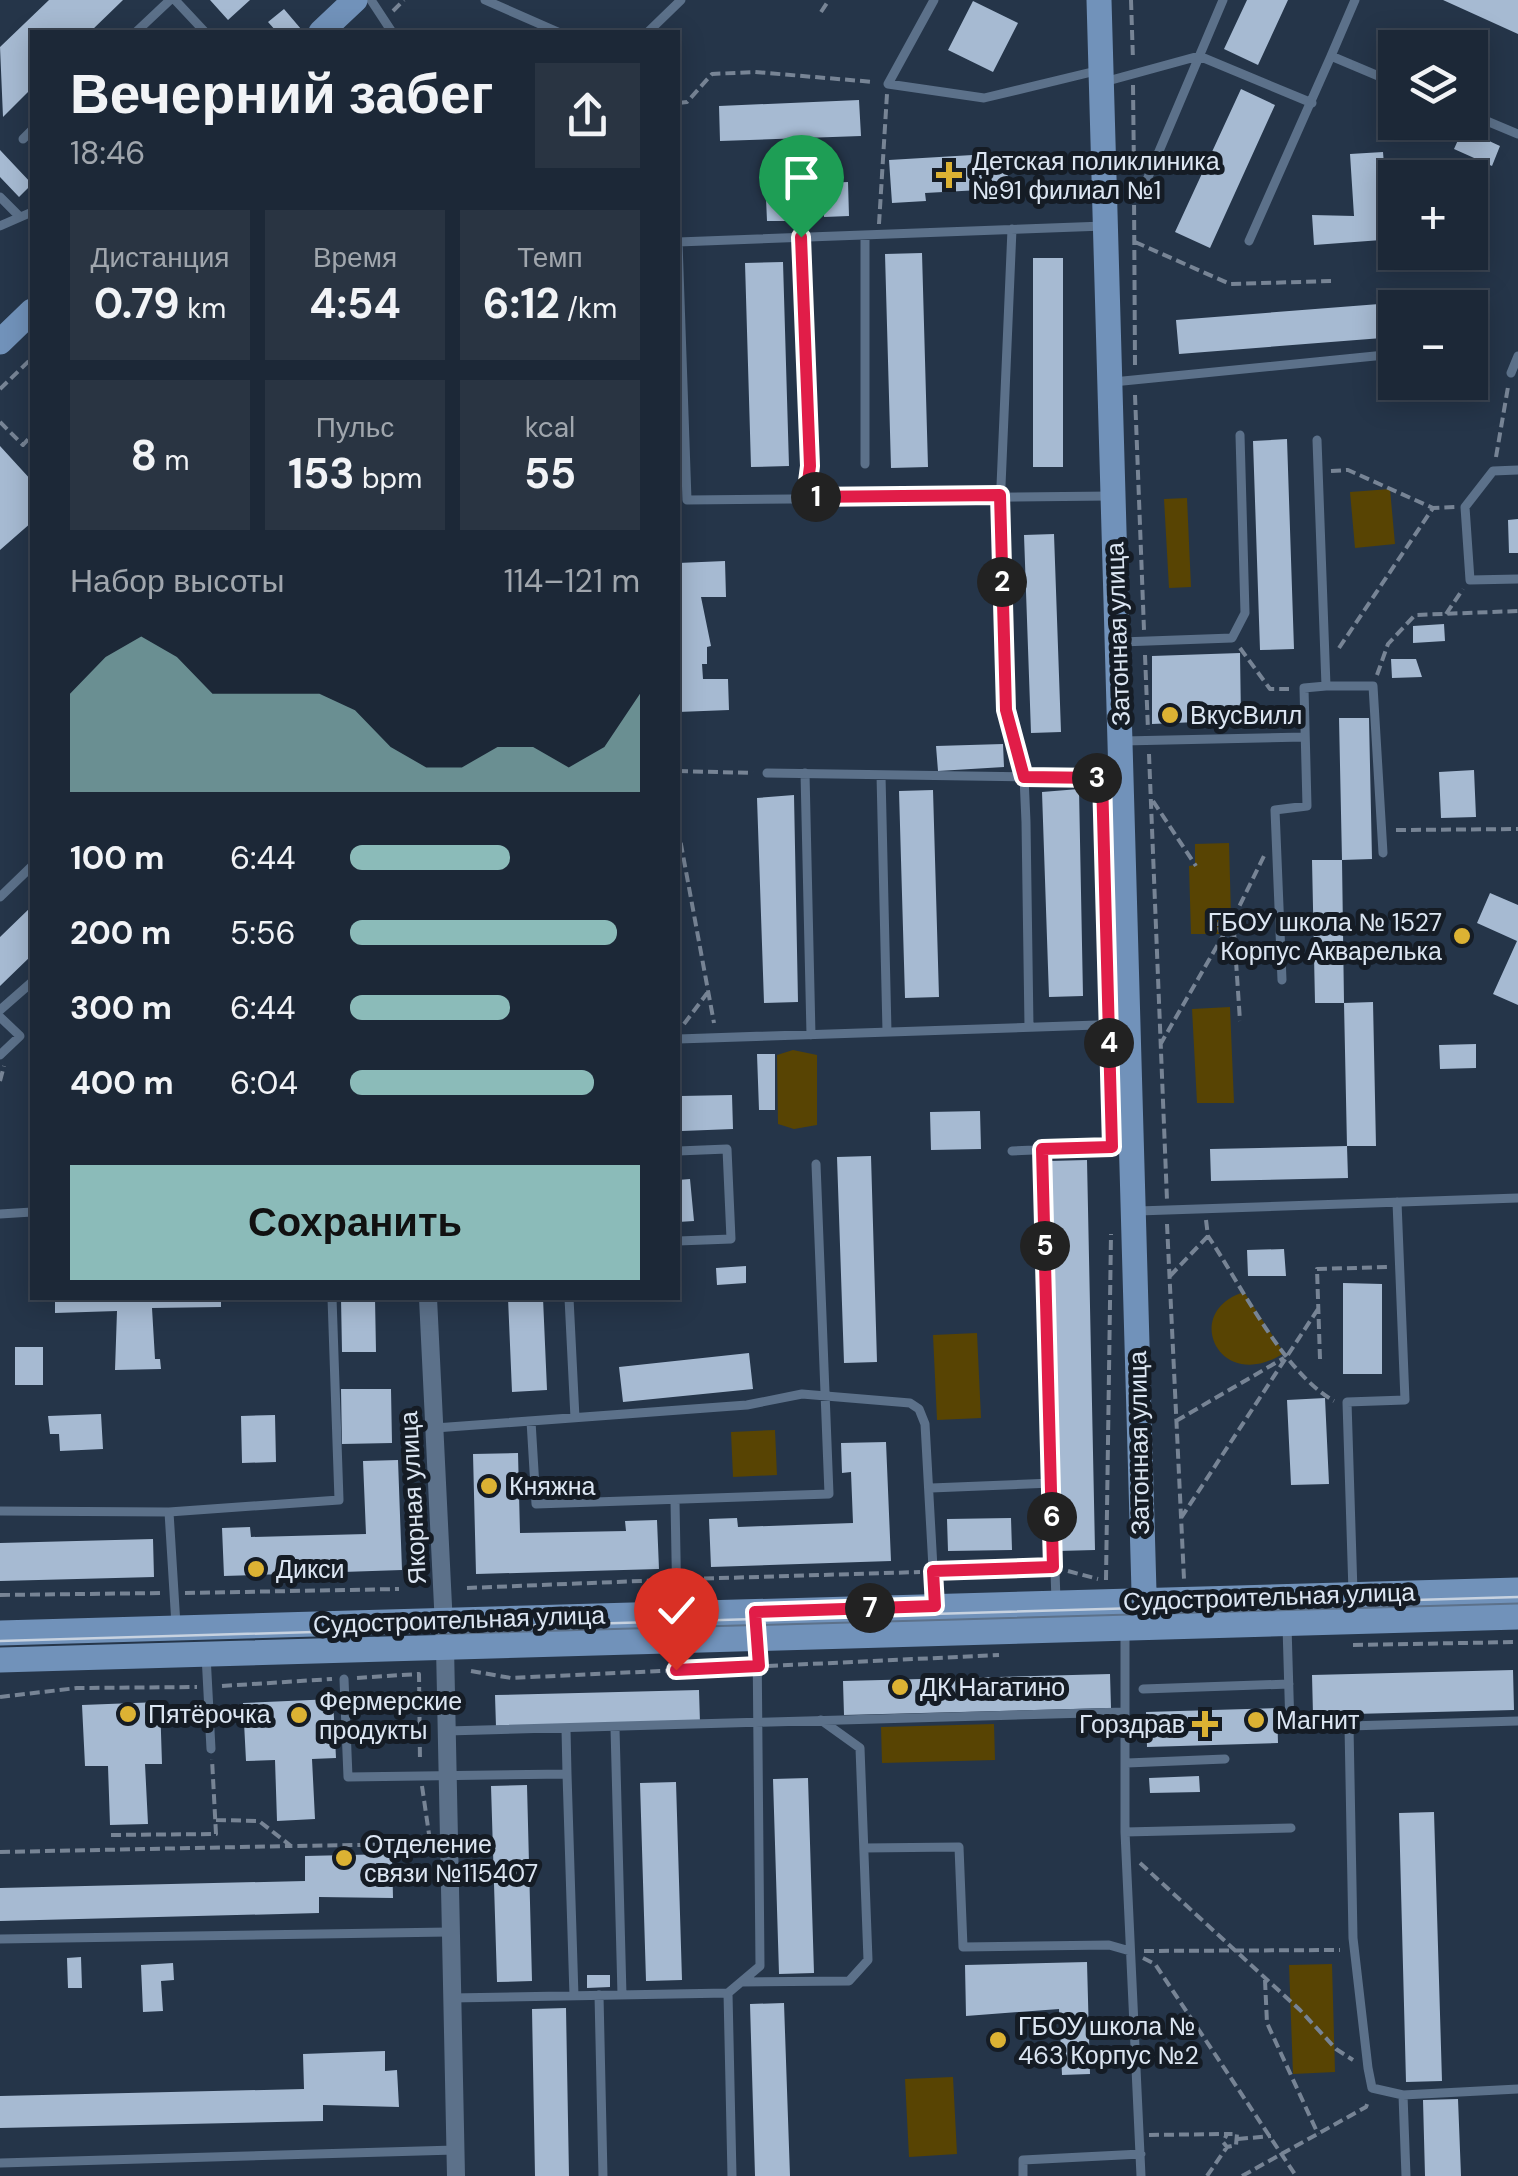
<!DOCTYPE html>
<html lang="ru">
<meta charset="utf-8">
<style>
body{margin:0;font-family:"DM Sans",sans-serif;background:#293442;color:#f1f3f6;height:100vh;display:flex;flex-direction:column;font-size:38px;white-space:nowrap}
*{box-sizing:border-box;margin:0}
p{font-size:32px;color:#a0a6ad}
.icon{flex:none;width:55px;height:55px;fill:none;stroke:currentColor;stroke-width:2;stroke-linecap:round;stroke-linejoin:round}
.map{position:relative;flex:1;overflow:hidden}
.sheet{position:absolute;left:30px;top:30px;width:650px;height:1270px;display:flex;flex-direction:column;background:#1c2837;border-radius:0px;box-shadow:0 5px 25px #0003,0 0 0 2px #3a4452}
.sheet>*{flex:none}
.tools{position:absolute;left:1378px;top:30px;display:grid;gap:20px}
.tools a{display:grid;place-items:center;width:110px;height:110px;border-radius:0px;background:#1c2837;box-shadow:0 5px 25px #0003,0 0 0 2px #3a4452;font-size:50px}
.pin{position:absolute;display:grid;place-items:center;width:85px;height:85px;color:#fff;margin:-102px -42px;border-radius:50% 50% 50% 0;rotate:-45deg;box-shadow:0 0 10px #0007}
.pin .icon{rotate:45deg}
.km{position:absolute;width:50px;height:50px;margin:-25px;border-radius:50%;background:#222;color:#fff;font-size:28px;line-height:50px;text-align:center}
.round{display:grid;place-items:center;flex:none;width:105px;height:105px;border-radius:0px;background:#293442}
.summary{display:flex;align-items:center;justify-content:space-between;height:170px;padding:0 40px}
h1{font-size:55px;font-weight:700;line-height:75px}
.metrics{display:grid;grid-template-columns:repeat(3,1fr);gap:15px;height:170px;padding:10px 40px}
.metrics div{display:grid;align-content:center;border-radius:0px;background:#293442;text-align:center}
.metrics b{font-size:42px;font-weight:700}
.metrics small{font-size:28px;font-weight:400}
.metrics p{font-size:28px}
.chart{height:280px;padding:20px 40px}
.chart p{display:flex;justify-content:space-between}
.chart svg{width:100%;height:180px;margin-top:10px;fill:#8bbbb9;opacity:.7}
.button{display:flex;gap:20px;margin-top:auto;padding:20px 40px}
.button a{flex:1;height:115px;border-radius:0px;background:#8bbbb9;color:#111;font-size:40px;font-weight:700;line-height:115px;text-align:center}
ul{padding:0 40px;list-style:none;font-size:32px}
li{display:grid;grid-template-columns:160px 120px 1fr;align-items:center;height:75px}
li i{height:25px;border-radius:12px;background:#8bbbb9}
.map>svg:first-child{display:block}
.green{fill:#584403}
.building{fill:#a6bad2}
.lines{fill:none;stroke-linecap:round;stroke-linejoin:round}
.path{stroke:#778495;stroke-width:4;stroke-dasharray:10 5;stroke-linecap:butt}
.lane{stroke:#5c718a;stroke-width:9}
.street{stroke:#5c718a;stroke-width:18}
.secondary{stroke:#7192ba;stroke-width:25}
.tram{stroke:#c7d2e0;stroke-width:2.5}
.route-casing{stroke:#fff;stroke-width:20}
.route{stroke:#e11d48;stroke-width:12}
.poi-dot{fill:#dcb233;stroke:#151c25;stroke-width:4}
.labels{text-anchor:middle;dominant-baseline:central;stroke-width:10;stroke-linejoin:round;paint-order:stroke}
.poi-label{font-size:25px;fill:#dce6f3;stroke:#151c25;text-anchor:start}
.street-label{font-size:25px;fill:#dce6f3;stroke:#151c25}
</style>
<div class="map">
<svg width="1518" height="2176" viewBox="0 0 1518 2176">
<rect width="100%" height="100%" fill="#253549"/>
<!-- green -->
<path class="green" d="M1390,489L1395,544L1355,548L1350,492Z
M1187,498L1191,587L1169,588L1164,499Z
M1229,843L1231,916L1219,920L1223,934H1191L1189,866L1195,865V844Z
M1230,1007L1234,1103H1197L1192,1009Z
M793,1050L817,1055V1125L794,1129L778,1124L777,1055Z
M1244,1292L1284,1353C1220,1395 1180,1312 1244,1292Z
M977,1333L981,1418L937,1420L933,1335Z
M775,1430L777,1475L733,1477L731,1432Z
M994,1724L995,1760L882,1763L881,1727Z
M1332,1964L1335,2072L1293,2074L1289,1965Z
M953,2077L957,2154L909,2157L905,2079Z"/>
<!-- building -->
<path class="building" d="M49,0H123L90,32H32V88L3,117L0,47Z
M210,0H250L228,20Z
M1247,0H1288L1258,65L1224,49Z
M1443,0H1518V34Z
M973,1L1018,23L993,72L948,50Z
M284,9L301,29L296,32H277L268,22Z
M1241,89L1275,105L1210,248L1175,232Z
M859,100L861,136L720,141L719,106Z
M1463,129L1500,146L1492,166L1454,149Z
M0,150L32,184L19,197L0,177Z
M1383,152L1388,215L1395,214V239L1314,245L1312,215L1354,216L1350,154Z
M1006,153L1009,195L980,197V190L925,193L926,201L892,203L889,160Z
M848,182L849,216L824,217L823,183Z
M784,197L785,221H767L766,198Z
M922,253L928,467L891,468L885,254Z
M1033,258H1063V467H1033Z
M783,262L789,466L751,467L745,263Z
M1405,302V308H1395V337L1179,354L1176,320Z
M1287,439L1294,649L1260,650L1253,441Z
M0,446L32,481V522L0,550Z
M1518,519V553H1509L1508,520Z
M1054,534L1061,732L1031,733L1024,535Z
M725,561L726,597H701L711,646L707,647V664H702L703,679H728L729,710L678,712V563Z
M1444,624L1445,641L1413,643V626Z
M1240,653L1241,720L1152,724V656Z
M1391,659H1416L1422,677L1392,678Z
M1339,718H1369L1372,859L1342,860Z
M1003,744L1004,767L938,771L936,746Z
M1474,770L1476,817L1441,818L1439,772Z
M1079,789L1083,996L1049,997L1042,792Z
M933,790L939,997L905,998L899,791Z
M794,795L798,1002L764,1003L757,798Z
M1312,860H1342L1344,1003H1315Z
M1490,893L1518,905V1005L1493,994L1517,941L1477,923Z
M32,906V955L0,986V937Z
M1373,1002L1376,1146H1347L1344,1003Z
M1476,1044V1068L1440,1069L1439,1045Z
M757,1054H775V1110H759Z
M732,1095L733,1129L682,1131L681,1096Z
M980,1111L981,1149L931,1150L930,1112Z
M1347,1146L1348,1178L1211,1181L1210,1149Z
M871,1156L877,1362L844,1363L837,1157Z
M1087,1160L1095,1550L1058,1551L1049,1161Z
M690,1179L694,1221L678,1222V1180Z
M1284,1249L1286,1276H1248L1247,1250Z
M746,1266V1283L717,1285L716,1268Z
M1343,1283L1382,1284V1374H1343Z
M55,1298H221V1307L152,1308L155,1359H160L161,1369L115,1370L117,1311L55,1313Z
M341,1298H375L376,1352H342Z
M508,1298H543L547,1390L512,1392Z
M15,1347H43V1385H15Z
M749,1353L753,1389L623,1402L619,1367Z
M341,1389H391L392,1443L342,1444Z
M1325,1398L1329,1484L1291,1485L1287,1400Z
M101,1414L103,1449L60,1451L59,1434H50L48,1416Z
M275,1415L276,1462L242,1463L241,1416Z
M886,1442L891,1561L711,1567L709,1519L737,1518L738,1527L853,1523L851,1472L842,1473L841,1443Z
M518,1453L520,1533L626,1531L625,1521L657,1520L659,1569L476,1574L473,1454Z
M398,1460L402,1570L224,1576L222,1528L250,1527L251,1537L366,1534L363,1461Z
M1011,1518L1012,1550L948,1551L947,1519Z
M153,1539L154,1577L0,1581V1543Z
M1513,1670L1514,1710L1313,1715L1312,1675Z
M1110,1674L1111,1708L844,1715L843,1681Z
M699,1690L700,1723L496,1727L495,1695Z
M333,1699L336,1758L312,1759L315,1819L277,1821L275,1760L246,1761L243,1703Z
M160,1702L162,1764H145L148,1824L110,1825L108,1766H85L82,1705Z
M1277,1708L1278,1743L1147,1747L1146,1712Z
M1199,1776L1200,1792L1150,1793L1149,1778Z
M808,1778L814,1973L779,1974L773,1779Z
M676,1782L682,1980L646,1981L640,1783Z
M527,1785L532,1981L497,1982L491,1786Z
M1434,1812L1442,2081L1406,2082L1399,1813Z
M392,1854L393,1898L319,1897V1913L0,1921V1888L305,1881V1856Z
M81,1957L82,1988H68L67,1958Z
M1087,1962L1090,2074L1062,2075L1059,2009L966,2016L965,1965Z
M173,1963L174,1980L161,1981L163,2011L143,2012L141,1965Z
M587,1975H610V1987L587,1988Z
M784,2003L790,2176H755L750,2004Z
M566,2008L569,2176H535L532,2009Z
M385,2051V2071L397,2070L399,2107L323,2105V2121L0,2128V2096L304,2089L303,2054Z
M1458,2099L1461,2176H1425L1423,2100Z"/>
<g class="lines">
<!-- path -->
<path class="path" d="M1131,0L1133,60
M393,11L404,0
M821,12L829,0
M1133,85L1134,175
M678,103L687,102L712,74L755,72L874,82
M1134,190L1135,365
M879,224L887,94
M1135,242L1230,284L1331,281
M0,389L32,358
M1135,395L1144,630
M0,422L23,445L32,435
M1496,457L1508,387
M1331,471L1348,470L1433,508
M1446,614L1463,589
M1240,648L1270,689H1289
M1339,648L1433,508L1455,507
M1145,655L1148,730
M1377,675L1388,644L1415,615L1518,611
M1149,754L1167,1200
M678,771L753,773
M1153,801L1196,866
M678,828L714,1023
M1396,830L1518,829
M1219 926a9 9 0 1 1 18 0a9 9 0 1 1-18 0Z
M1233,919L1264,856
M1234,931L1240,1021
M684,1024L708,992
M1160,1045L1224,934
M0,1081L4,1066
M1206,1220L1208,1236C1241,1285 1283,1372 1334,1401
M1167,1224L1184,1579
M1170,1276L1208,1236
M1320,1359L1317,1269L1390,1267
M1176,1421L1284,1358
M1181,1518L1318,1309
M944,1571L1045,1567
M1068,1571L1098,1579
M689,1579L920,1572
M1106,1580L1111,1234
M467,1588L665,1580
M185,1593L399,1589
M0,1595L160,1593
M1353,1645L1518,1642
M768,1666L999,1655
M471,1671L511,1678L744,1667
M402,1675L419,1674L420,1762
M357,1678L402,1675
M222,1686L332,1679
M0,1697L77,1688L197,1687
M422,1786L430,1841
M216,1820L259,1821L291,1846L430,1844
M111,1835L216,1834L212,1759
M0,1852L291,1846
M1140,1863L1300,2010L1336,2049L1353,2060
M1144,1951L1340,1950
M1143,1958L1155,1964L1296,2176
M1265,1980L1267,2023L1318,2134
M1149,2135L1227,2134
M1238,2139L1271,2136
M1207,2176L1227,2147L1236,2145L1237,2134H1227L1223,2142L1227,2147
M1242,2176L1366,2107L1368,2102"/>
<!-- lane -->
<path class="lane" d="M175,0L205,32
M371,0L392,32
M485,0L558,32
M934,0L888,84L984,98L1096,71
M1355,0L1331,56L1395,83
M136,32L170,0
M648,32L681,0
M1104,82L1199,56L1312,103
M1470,114L1518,134
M23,139L32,130
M1146,182L1223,0
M0,197L20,217
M0,226L32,212
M1012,229L1000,509L1006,710L1024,777L1026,822L1029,1027
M865,235V464
M801,237L810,466
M1249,241L1331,56
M678,242L687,500L1111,496
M678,242L1104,226
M1511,373L1518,356
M1113,382L1395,354
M1518,470L1493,471L1465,507L1470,580L1518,579
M1121,642L1232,638L1245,613L1240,435
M1326,686H1373L1383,853
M1123,741L1305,737
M767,773L1102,778
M805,773L811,1035
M881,775L887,1032
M0,897L32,866
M1282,980L1275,810L1307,806L1304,688L1326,686L1317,440
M0,1010L32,982
M0,1017L20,1036L0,1055
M678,1039L1127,1024
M1041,1149L1056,1601
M678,1151L727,1149L731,1239L678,1241
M1012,1151L1131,1146
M1138,1211L1518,1198
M0,1214L32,1212
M569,1298L575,1418
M531,1421L536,1504L829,1494L816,1164
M435,1428L747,1405L802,1394L910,1403L919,1409L925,1424L935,1604
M931,1488L1052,1483
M675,1501L677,1611
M0,1511L169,1512L176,1625
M169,1512L339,1500L332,1298
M1353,1592L1347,1402L1405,1400L1397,1202
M1287,1626L1290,1728L1349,1726L1353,1938L1368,2068L1372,2088L1403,2095L1406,2176
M1125,1631V1832L1141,2176
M445,1634L1518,1603
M206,1655L211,1749
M344,1679L348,1777L567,1774L574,1996
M1143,1689L1289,1684
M1349,1726L1518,1721
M615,1728L622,1995
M566,1729L567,1774
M447,1731L1125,1712
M1127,1763L1225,1759
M1125,1832L1291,1828
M864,1848L959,1847L963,1947L1109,1945L1130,1951
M0,1939L449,1932
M741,1982L849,1981L868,1960L860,1748L821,1720
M599,1995L603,2176
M451,1998L728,1993
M1403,2095L1518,2089
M0,2163L455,2150
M732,2176L728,1993L760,1966L757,1639
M1023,2176V2160L1141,2154"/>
<!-- street -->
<path class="street" d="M428,1298L445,1647L456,2176"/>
<!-- secondary -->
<path class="secondary" d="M1099,0L1145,1627
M321,32L355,0
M0,342L32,311
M0,1633L1518,1590
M0,1660L1518,1617"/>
<!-- tram -->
<path class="tram" d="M0,1641L1518,1597"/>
</g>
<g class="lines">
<defs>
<path id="route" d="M676,1670L759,1666L755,1612L935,1606L933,1571L1053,1567L1042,1149L1112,1147L1102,778L1024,777L1006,710L1000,495L806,497L810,466L801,237"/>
</defs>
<!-- route casing -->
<use href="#route" class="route-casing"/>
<!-- route -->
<use href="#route" class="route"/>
</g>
<!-- markers -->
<g class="poi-dot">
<path d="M944 160h10v10h10v10h-10v10h-10v-10h-10v-10h10z"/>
<circle cx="1170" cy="715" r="10"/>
<circle cx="1462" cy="936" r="10"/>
<circle cx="489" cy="1486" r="10"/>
<circle cx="256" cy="1569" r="10"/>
<circle cx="900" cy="1687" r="10"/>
<circle cx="128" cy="1714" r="10"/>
<circle cx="299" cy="1715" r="10"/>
<circle cx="1256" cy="1720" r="10"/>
<path d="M1200 1709h10v10h10v10h-10v10h-10v-10h-10v-10h10z"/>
<circle cx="344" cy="1858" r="10"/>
<circle cx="998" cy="2040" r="10"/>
</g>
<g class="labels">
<!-- poi labels -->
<g class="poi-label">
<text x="972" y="161">Детская поликлиника<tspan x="972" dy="29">№91 филиал №1</tspan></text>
<text x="1190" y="715">ВкусВилл</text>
<text x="1442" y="922" text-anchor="end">ГБОУ школа № 1527<tspan x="1442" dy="29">Корпус Акварелька</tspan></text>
<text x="509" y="1486">Княжна</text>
<text x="276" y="1569">Дикси</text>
<text x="920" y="1687">ДК Нагатино</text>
<text x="319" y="1701">Фермерские<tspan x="319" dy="29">продукты</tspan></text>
<text x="148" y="1714">Пятёрочка</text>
<text x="1276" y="1720">Магнит</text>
<text x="1185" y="1724" text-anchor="end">Горздрав</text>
<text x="364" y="1844">Отделение<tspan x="364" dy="29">связи №115407</tspan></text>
<text x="1018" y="2026">ГБОУ школа №<tspan x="1018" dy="29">463 Корпус №2</tspan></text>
</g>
<!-- street labels -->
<g class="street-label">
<text transform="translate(1118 634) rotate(-92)">Затонная улица</text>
<text transform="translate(1139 1443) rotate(-91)">Затонная улица</text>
<text transform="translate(413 1498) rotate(-93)">Якорная улица</text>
<text transform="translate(1269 1597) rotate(-2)">Судостроительная улица</text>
<text transform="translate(459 1620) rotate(-2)">Судостроительная улица</text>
</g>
</g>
</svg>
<div class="tools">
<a><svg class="icon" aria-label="layers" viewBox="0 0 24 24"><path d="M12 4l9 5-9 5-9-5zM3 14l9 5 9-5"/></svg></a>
<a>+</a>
<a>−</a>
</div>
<div class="pin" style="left:801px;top:237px;background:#1e9e55"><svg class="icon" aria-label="arrive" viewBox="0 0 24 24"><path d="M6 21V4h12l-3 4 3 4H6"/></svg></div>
<div class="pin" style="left:676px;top:1670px;background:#d93025"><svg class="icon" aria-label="check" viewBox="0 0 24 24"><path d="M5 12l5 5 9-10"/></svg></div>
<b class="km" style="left:816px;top:497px">1</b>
<b class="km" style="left:1002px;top:582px">2</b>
<b class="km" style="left:1097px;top:778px">3</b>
<b class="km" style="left:1109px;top:1043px">4</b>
<b class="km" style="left:1045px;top:1246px">5</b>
<b class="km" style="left:1052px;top:1517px">6</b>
<b class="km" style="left:870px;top:1608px">7</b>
<section class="sheet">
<div class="summary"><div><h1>Вечерний забег</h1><p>18:46</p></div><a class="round"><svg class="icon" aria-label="share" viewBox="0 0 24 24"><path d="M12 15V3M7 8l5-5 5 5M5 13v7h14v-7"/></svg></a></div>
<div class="metrics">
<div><p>Дистанция</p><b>0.79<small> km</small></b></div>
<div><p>Время</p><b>4:54</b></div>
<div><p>Темп</p><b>6:12<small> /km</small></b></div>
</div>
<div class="metrics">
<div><b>8<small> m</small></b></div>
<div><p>Пульс</p><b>153<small> bpm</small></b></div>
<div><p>kcal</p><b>55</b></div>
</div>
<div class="chart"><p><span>Набор высоты</span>114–121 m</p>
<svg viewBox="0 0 160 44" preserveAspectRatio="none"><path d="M0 44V20L10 11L20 6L30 11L40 20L50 20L60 20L70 20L80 24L90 33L100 38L110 38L120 33L130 33L140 38L150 33L160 20V44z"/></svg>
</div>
<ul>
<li><b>100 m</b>6:44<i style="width:55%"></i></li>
<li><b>200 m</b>5:56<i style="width:92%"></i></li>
<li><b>300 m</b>6:44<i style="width:55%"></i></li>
<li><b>400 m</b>6:04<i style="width:84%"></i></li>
</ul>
<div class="button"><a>Сохранить</a></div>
</section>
</div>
